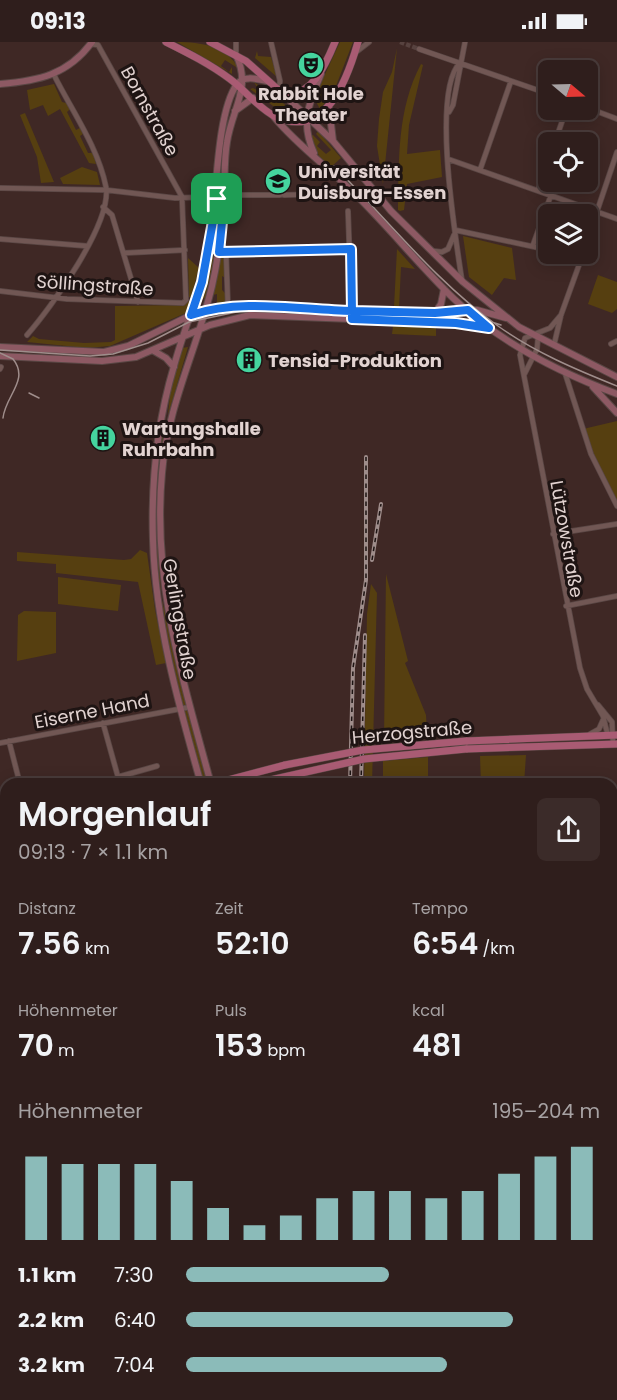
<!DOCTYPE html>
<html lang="de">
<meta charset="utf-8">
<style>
body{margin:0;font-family:Poppins,sans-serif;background:#3b2b29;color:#f1f3f6;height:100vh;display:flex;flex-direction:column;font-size:22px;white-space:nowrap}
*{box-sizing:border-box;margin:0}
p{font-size:20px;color:#a7a2a3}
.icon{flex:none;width:33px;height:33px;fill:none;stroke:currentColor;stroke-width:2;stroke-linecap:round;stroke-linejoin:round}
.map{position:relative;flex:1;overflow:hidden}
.drawer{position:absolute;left:0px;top:736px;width:618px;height:622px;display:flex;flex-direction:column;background:#2f1e1c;border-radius:18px 18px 0 0;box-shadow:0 3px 15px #0003,0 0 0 2px #4a3c3b}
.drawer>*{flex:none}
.needle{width:39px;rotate:109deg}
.fabs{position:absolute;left:538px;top:18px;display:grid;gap:12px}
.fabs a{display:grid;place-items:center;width:60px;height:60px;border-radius:9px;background:#2f1e1c;box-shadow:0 3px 15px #0003,0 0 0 2px #4a3c3b;font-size:30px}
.pin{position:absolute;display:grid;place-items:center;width:51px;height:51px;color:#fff;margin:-26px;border-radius:12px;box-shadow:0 3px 9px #0006}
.round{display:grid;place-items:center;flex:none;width:63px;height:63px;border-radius:9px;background:#3b2b29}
.head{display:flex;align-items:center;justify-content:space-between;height:102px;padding:0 18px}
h1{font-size:33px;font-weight:600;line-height:45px}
.metrics{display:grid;grid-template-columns:repeat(3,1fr);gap:9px;height:102px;padding:6px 18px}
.metrics div{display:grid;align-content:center}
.metrics b{font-size:30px;font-weight:600}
.metrics small{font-size:16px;font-weight:400}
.metrics p{font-size:16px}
.chart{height:168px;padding:12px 18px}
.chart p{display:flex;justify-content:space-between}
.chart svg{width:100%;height:108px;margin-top:6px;stroke:#8bbbb9;stroke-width:6}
ul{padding:0 18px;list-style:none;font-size:20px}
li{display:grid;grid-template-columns:96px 72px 1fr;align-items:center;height:45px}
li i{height:15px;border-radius:8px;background:#8bbbb9}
.status{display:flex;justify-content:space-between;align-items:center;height:42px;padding:0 30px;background:#2f1e1c;direction:ltr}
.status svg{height:16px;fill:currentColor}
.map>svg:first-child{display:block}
.green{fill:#563f10}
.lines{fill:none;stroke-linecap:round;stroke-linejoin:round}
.stream{stroke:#7e3776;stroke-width:1.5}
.street-tunnel{stroke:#57423f;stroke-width:4.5;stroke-dasharray:4.5 2;stroke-linecap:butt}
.street-casing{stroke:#5a4745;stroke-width:6}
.secondary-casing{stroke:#5a4745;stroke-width:8}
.primary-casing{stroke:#5a4745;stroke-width:8}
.street{stroke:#715754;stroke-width:4.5}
.secondary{stroke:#8d5963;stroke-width:6}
.primary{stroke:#a95b73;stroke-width:7}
.tram{stroke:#9f8d8b;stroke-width:1.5}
.rail-casing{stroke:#9f8d8b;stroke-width:4}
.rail{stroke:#1e1413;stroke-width:1.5;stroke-dasharray:4.5;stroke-linecap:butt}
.primary-bridge-casing{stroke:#5a4745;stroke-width:8;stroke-linecap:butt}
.primary-bridge{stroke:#a95b73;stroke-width:7}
.route-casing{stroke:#fff;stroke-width:12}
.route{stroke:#1a73e8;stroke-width:8}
.labels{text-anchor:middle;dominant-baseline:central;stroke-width:6;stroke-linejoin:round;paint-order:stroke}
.poi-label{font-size:18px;font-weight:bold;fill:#e2d3d1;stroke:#1e1413;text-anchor:start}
.street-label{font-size:18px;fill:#e2d3d1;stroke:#1e1413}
</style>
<div class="status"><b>09:13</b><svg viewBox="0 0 49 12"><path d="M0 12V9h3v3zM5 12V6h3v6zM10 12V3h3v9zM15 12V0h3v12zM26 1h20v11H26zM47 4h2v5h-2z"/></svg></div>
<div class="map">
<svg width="617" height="1358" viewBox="0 0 617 1358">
<rect width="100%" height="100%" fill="#3f2825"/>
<!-- green -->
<path class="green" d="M177,0C201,0 227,4 239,27L225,18L221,24L229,30L232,25V32Z
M340,0H353L334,49L320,67L314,56Z
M397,6L383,142L377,104L379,77L383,50L392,30Z
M257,9L258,14L271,15L277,35L255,16Z
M421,22L423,23L409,83L407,112L440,108L442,135L407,142L404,168L400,169L398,168C399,117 397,67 421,22Z
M254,40L302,75L284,72L250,47L253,46L259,49Z
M54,42L62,60L66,61L70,67L67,70L76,88L80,86L83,92L80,94L88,111H93L96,122L89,121L60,67L48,74L43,63L30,68L27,48Z
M25,71L54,140L41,141L37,115L20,73Z
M318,89L341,116L331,125L319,114L311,94L313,93L320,100L317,104L326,112L331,108L316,92Z
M82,125L97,130L100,143L63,142L60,136Z
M463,194L512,206L516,238L504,236L492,253L469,235Z
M397,207L415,227L401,225L399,266L394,265Z
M224,212L225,236L222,234V248L225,251L226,261L217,262V252L213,253L220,217Z
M210,214L215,216L205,256L201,257Z
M188,216L199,226L191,255H189Z
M598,233L617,240V267L612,271L588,262Z
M188,258L191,262L188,270L110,304L87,306L27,300L33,294L39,297L84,301L111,300L115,298V264L184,263Z
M393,284L436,286V294L392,292Z
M188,305L168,373L171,343L182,306Z
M617,379V463L591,412L583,387Z
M165,386L159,431L157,480L161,555L211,742H201C183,665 158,585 155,504C154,467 157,431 160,394Z
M140,508L147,511L155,568L166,621L156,623L138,540L56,531V522L17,519V510L124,518L131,517Z
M386,532L408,619L405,621L426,673L427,691L431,695L384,698Z
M58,535L121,543L118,569L58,562Z
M371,542L377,551L372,742H364L367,572Z
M24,569L56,570V611L17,619L18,573Z
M526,713L524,742H481L480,714Z
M428,715V742H383V719Z
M617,756V792H612V757Z
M617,985V1358H429V1353H612V989Z
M0,1171L6,1172V1223L0,1219Z
M16,1353H134L139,1358H12Z
M145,1353H425L419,1358H150Z"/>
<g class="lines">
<!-- stream -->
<path class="stream" d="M612,996L617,992
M0,1186L6,1187"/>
<!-- street-tunnel -->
<path class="street-tunnel" d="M400,0L419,7"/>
<defs>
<path id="street" d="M271,0L280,39L279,48
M419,7L549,52
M356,10L369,0
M236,12V0
M460,21C431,49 456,198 462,239
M588,66L617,77
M449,70L453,63L465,0
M555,100L566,68
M448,117L617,177
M480,128L511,39
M0,146L106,148L175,156L207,155L224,160
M538,148L549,117
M224,153H280
M284,153L330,152
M103,165L112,173L138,260
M348,169L352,277
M455,188L549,208
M588,196L617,110
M0,197L87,204
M533,203L551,153
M210,205L219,210L351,207
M433,209L442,210L448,207L454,193
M226,210L228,265
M124,211L185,208
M558,212L580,219
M0,249L67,257L183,261L186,258L182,155L98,3L91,2
M561,273L550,286L525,296L520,313L580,626L587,647L603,674L608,694
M27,293C51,266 112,181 106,145C98,105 72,69 54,33
M611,302L617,299
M554,303L561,273L583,212
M0,327L1,325
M565,331L591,412L617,464
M524,333L537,307L538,296
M553,492L617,482
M566,564L617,554
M598,663L612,680L613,703
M103,681L118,735L157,724
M590,692L599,687L603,678
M9,699L20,742
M0,701L190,665
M0,769L6,767
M612,798H617"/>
<path id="secondary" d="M0,42C38,39 68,33 92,0
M282,51L333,99L391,169L463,240L519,285L617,335
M329,65L333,99
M235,69L253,56
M274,75C297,103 328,125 353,150C388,184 418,222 453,256C499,300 558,330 617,352
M314,111C300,81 309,61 321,32
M435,271L441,262L444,247
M0,305L104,310L128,304L191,273L228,265L419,271L477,268L506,276
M154,309L166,316L174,325
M0,314L102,319L136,315L210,283L250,273L456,281L489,286
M593,345L617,371
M201,742C179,664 155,580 153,498C151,439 157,381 174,324C185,284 201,247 209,207C217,165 215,73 237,42C244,33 257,37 267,39
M211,742C183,638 152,541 162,431C167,365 197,307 212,244C219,214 222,184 224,154C225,136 224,117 227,100C232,67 252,45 236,13"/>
<path id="primary" d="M166,0C188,11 210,22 230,37C245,48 259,67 276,75C326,97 347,38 358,0
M210,0L246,19L282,51C311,58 326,22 335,0
M466,699L617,693
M466,707L617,702
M213,742L285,723
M0,801L6,799
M0,810L6,808"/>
</defs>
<!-- street casing -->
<use href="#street" class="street-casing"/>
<!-- secondary casing -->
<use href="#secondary" class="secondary-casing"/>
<!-- primary casing -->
<use href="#primary" class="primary-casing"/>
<!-- street -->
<use href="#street" class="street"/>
<!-- secondary -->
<use href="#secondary" class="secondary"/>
<!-- primary -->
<use href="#primary" class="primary"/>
<!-- tram -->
<path class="tram" d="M334,124C388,178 436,240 498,284C534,310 577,328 617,344
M0,308L90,314L113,312L148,301L189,280L246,268L416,275L470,273L501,283
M0,311L13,317C30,338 5,354 3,376
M29,351L39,356"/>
<defs>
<path id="rail" d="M372,518L381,462
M350,742L353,626L366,538V415
M361,742L365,593
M0,1227L6,1232
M138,1353L142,1358
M253,1358L254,1353"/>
</defs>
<!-- rail casing -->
<use href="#rail" class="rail-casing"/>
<!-- rail -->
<use href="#rail" class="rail"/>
<defs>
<path id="primary-bridge" d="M285,723L363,708L466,699
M252,742L364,717L466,707"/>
</defs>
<!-- primary-bridge casing -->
<use href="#primary-bridge" class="primary-bridge-casing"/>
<!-- primary-bridge -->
<use href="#primary-bridge" class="primary-bridge"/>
</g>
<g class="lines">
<defs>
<path id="route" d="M217,157L202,240L191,273C242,256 300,268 352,269V277L456,281L489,286L468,268L435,271L352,269L351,207L219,210L224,160L217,157"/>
</defs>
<!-- route casing -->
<use href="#route" class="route-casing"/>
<!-- route -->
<use href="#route" class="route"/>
</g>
<!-- icons -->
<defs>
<symbol id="theatre-disc" viewBox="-11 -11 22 22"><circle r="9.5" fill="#45d49e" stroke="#1e1413"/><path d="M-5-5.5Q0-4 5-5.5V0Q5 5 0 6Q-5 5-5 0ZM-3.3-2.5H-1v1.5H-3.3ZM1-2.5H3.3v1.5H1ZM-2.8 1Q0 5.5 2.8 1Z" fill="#111"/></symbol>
<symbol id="university-disc" viewBox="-11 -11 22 22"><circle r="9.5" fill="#45d49e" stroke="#1e1413"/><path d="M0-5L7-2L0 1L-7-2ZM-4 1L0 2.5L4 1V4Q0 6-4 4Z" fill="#111"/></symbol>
<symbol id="building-disc" viewBox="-11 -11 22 22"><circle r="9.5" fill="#45d49e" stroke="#1e1413"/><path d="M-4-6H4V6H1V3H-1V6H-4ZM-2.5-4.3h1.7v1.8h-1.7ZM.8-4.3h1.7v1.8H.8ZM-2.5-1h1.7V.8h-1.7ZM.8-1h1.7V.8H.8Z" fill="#111"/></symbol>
</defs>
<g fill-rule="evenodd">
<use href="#theatre-disc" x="296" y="8" width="30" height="30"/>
<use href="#university-disc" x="263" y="124" width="30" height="30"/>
<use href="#building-disc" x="234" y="303" width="30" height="30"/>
<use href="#building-disc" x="88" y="381" width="30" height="30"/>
</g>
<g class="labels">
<!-- poi labels -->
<g class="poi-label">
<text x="311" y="51" text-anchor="middle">Rabbit Hole<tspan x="311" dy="21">Theater</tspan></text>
<text x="298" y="129">Universität<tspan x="298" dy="21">Duisburg-Essen</tspan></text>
<text x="268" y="318">Tensid-Produktion</text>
<text x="122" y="386">Wartungshalle<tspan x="122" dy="21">Ruhrbahn</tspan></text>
</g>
<!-- street labels -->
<g class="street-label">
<text transform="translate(150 69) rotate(61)">Bornstraße</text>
<text transform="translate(95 243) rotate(4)">Söllingstraße</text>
<text transform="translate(567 497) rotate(80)">Lützowstraße</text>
<text transform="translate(180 577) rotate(80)">Gerlingstraße</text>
<text transform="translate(92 669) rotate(-11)">Eiserne Hand</text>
<text transform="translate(412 690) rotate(-5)">Herzogstraße</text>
</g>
</g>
</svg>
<div class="fabs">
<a><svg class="needle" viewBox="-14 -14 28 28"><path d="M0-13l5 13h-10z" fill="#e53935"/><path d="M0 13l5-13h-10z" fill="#a7a2a3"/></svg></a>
<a><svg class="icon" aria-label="locate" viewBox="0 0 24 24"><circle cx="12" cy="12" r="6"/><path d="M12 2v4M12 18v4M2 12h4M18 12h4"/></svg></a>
<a><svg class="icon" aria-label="layers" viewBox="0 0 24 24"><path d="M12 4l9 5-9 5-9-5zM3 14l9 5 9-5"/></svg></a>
</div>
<div class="pin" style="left:217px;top:157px;background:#1e9e55"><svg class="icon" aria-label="arrive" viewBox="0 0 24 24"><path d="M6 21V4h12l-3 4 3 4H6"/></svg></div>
<section class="drawer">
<div class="head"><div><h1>Morgenlauf</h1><p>09:13 · 7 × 1.1 km</p></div><a class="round"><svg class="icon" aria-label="share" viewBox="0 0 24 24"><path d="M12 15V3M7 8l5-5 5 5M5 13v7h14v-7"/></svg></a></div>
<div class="metrics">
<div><p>Distanz</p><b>7.56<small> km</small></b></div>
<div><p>Zeit</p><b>52:10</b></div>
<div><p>Tempo</p><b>6:54<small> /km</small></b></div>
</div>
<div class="metrics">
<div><p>Höhenmeter</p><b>70<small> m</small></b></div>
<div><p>Puls</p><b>153<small> bpm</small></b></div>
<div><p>kcal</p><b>481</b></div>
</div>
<div class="chart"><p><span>Höhenmeter</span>195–204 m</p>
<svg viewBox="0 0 160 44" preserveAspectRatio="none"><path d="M5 44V10M15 44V13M25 44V13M35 44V13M45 44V20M55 44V31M65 44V38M75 44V34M85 44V27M95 44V24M105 44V24M115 44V27M125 44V24M135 44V17M145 44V10M155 44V6"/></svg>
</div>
<ul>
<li><b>1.1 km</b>7:30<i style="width:49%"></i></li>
<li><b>2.2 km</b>6:40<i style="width:79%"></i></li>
<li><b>3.2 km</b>7:04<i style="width:63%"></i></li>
</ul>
</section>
</div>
